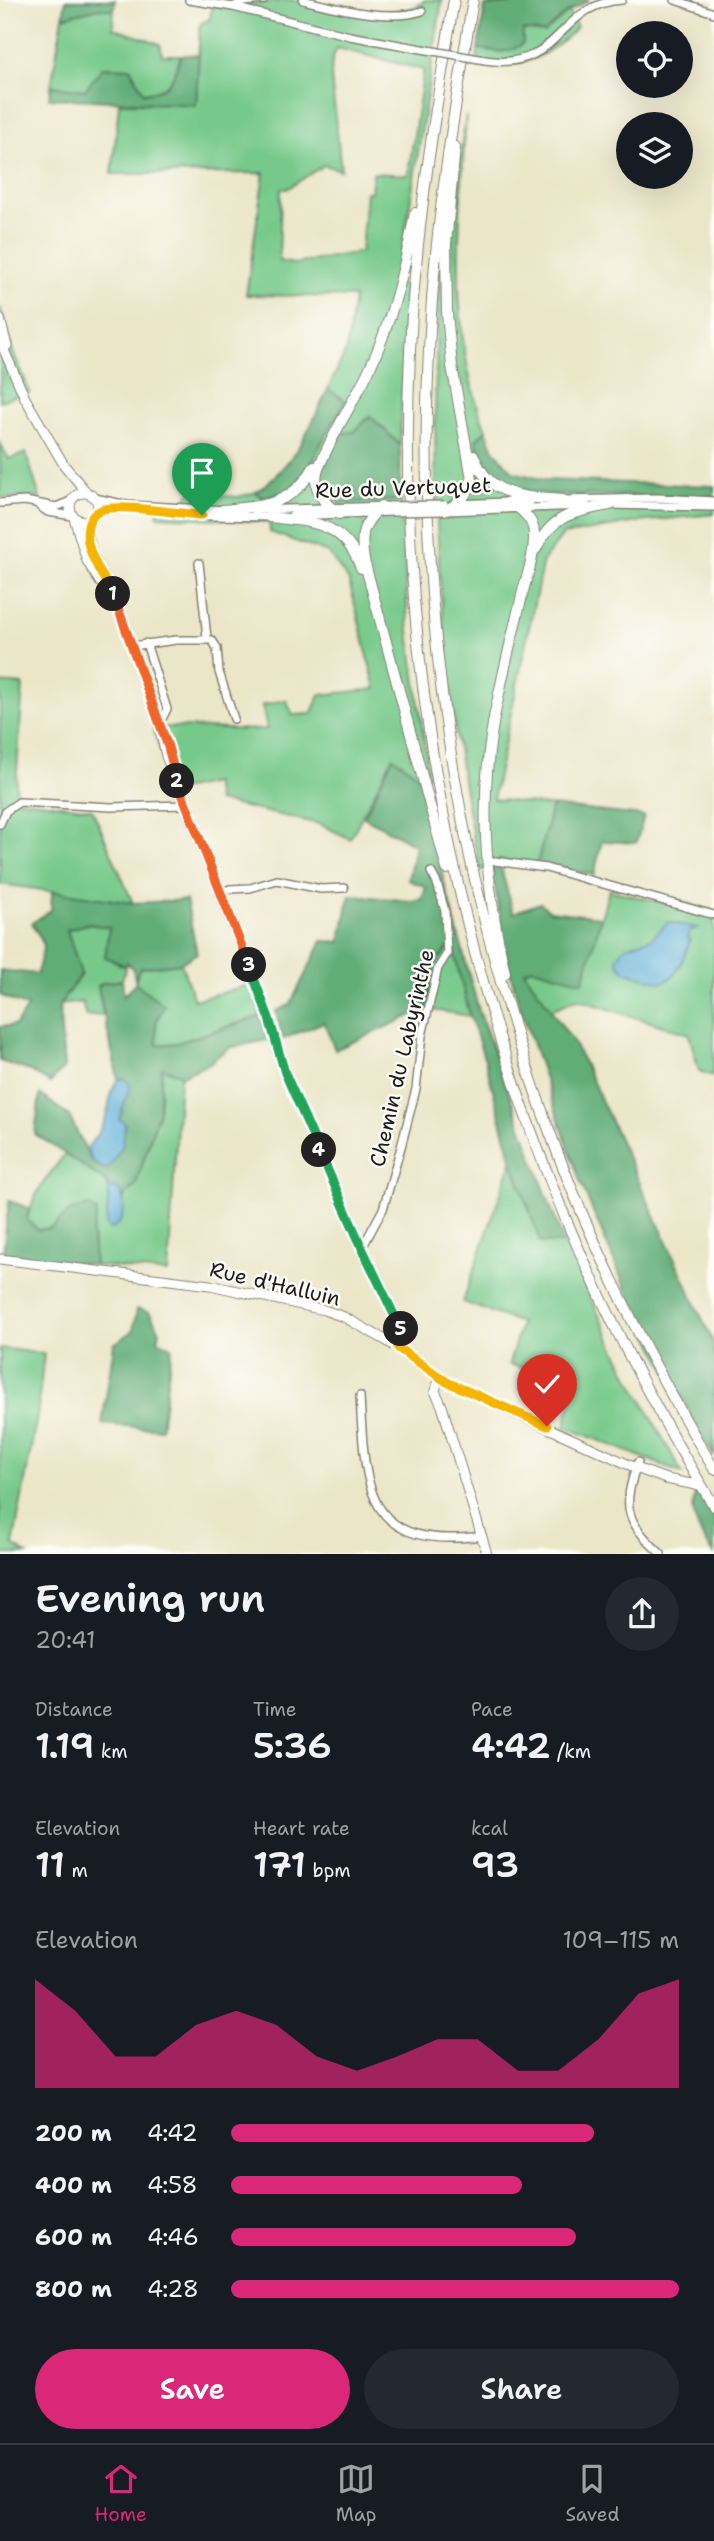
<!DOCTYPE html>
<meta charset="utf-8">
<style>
body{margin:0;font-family:"Shantell Sans",sans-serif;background:#242831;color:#f1f3f6;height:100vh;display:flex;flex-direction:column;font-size:26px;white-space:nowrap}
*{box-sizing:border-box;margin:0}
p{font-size:23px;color:#9ea1a6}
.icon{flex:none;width:38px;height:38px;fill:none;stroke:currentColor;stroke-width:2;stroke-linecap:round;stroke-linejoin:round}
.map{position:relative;height:1554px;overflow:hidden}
.details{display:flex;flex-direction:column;background:#171b24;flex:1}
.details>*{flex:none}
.fabs{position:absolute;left:616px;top:21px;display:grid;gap:14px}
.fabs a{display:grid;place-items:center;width:77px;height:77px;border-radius:50%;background:#171b24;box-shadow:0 7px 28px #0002;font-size:35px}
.pin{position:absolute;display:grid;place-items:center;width:60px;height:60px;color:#fff;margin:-72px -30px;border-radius:50% 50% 50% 0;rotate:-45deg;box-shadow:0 0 7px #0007}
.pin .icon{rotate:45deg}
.km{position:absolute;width:35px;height:35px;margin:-18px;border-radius:50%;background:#222;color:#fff;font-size:19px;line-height:35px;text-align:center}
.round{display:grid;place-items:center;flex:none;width:74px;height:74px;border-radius:37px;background:#242831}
.head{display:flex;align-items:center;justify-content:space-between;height:119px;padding:0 35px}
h1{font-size:38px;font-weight:600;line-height:52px}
.metrics{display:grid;grid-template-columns:repeat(3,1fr);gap:10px;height:119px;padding:7px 35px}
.metrics div{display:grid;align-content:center}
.metrics b{font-size:35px;font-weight:600}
.metrics small{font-size:19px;font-weight:400}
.metrics p{font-size:19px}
.chart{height:196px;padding:14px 35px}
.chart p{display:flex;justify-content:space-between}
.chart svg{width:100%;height:126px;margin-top:7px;fill:#db2777;opacity:.7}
.primary-button{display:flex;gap:14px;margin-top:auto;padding:14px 35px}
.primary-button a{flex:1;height:80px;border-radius:42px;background:#db2777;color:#fff;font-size:28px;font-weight:600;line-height:80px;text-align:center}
.primary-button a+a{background:#242831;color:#f1f3f6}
ul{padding:0 35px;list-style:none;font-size:23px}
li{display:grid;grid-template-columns:112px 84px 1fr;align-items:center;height:52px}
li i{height:18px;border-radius:9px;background:#db2777}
.tab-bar{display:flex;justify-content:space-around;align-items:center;height:98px;border-top:2px solid #363941;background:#171b24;font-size:19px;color:#9ea1a6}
.tab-bar a{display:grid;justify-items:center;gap:4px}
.tab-bar .current{color:#db2777}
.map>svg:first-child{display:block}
.green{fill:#77c98b;stroke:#4a7254;stroke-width:2;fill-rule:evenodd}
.forest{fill:#61ad77;stroke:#3e644a;stroke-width:2}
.water{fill:#5bafd7;stroke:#3c667a;stroke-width:2}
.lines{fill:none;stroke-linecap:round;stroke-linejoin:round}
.minor-casing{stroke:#848172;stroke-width:10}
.major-casing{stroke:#848172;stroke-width:11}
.highway-casing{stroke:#848172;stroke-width:12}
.minor{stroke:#fff;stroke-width:7}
.major{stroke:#fff;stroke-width:9}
.highway{stroke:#fff;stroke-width:10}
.minor-bridge-casing{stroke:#848172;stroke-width:10;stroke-linecap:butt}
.minor-bridge{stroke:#fff;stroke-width:7}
.split-1-casing{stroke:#fff;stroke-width:14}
.split-2-casing{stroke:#fff;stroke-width:14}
.split-3-casing{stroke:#fff;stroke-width:14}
.split-4-casing{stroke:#fff;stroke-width:14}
.split-5-casing{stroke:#fff;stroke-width:14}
.split-6-casing{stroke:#fff;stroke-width:14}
.split-1{stroke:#f5b400;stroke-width:9}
.split-2{stroke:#f0652b;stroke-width:9}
.split-3{stroke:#f0652b;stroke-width:9}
.split-4{stroke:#22a559;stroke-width:9}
.split-5{stroke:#22a559;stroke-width:9}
.split-6{stroke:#f5b400;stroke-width:9}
.labels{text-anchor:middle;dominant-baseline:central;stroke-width:5;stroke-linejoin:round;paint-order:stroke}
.street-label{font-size:21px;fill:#1c1c1c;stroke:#fdfcf7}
</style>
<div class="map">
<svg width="714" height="1554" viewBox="0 0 714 1554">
<rect width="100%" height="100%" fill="#fdfcf7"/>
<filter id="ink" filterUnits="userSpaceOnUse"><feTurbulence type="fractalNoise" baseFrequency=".0143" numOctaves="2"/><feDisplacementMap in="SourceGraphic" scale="14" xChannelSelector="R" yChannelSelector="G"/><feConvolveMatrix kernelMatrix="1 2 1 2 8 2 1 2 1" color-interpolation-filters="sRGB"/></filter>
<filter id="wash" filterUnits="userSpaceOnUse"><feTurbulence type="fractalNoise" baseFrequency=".00686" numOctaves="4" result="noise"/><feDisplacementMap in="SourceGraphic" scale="28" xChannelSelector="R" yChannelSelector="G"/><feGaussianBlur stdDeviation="1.57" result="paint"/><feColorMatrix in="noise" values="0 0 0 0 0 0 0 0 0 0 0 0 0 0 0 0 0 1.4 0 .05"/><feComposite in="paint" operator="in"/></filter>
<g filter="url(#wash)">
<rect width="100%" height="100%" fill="#ebe6c8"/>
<!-- green -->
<path class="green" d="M293,0L346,13L377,16L379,10C397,11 411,13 425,0H442L404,241L395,281L406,286L400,445L370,416L354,432L336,503L401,500L408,624L429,776L420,777L393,757L350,839L320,824L217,801L214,783L175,791L153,728C191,724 229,732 267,729L262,705L286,700L293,715L311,714L320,695L376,689L349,581L328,553L270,532L269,522L158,516L156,502L183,504L189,493L238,497L256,492L263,497L311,467L319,447L346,401L328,389L346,351L354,297L246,295L264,173L112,174L119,103L196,104L200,24L210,19L213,1L250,4ZM337,48L424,70L408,175L373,173L371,192H366L361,252L294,264L279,261L281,189H287L324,165L341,170L331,75L332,60Z
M99,8L114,10L113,28L160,44L162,55H181C172,81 173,88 144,93L130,68L103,67L85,90L51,86L63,17Z
M569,11L577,27C545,60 523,67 477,64L478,49L503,52L523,30L544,33Z
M466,116C460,221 446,331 486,430L476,440L483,466L548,494L714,497V514L638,522L563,535L543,561L493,799L552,806L537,864L499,860L492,868L480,870C437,672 428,470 440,267L451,263L454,194Z
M0,307L13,352L30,392L0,401Z
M0,443L9,459L26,453L40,498H0Z
M0,683L23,685L16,785L17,799L92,809L133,903L0,884Z
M609,890L665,903L667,896L714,912V1076L699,1071L689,1034L577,999L551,1010L523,970L533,968L583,981Z
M86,924L109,927L119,965L126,966L122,980L103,983L98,986L103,1015L86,1016L82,1002L59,1005L81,974L67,930Z
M452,944L470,1016L427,1009L434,965Z
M181,963L194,1000L250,985L261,1016L177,1043L156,1045V1023L163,1005L135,983L139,968Z
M162,1068L180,1074V1077L168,1273L94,1265L92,1234L97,1212L70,1211L51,1228L38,1230L27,1220C32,1194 49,1175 65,1154L106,1182L109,1188L106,1226L122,1219L124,1197L136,1184L159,1111Z
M512,1161L541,1243H564L627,1373L682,1473L565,1427L575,1383L509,1364L521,1323L463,1302Z
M0,1348L44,1354L37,1416L13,1545L27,1554H0Z"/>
<!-- forest -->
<path class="forest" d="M66,0H115L114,10L99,8L63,17Z
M548,0H590L569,11L544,33L523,30V43C509,55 496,51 478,49L485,6Z
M181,55H199L196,105L49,98L51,86L85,90L103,67L130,68L144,93C173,89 172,80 181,55Z
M328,389L346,401C337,415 328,430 321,444C305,473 299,492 263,498L256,492C294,465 309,431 328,389Z
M370,416L400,445L401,500L336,503L322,493L319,474L342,433L354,432Z
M486,430L494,450L513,472L545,480L714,486V497L548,494L511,488L493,478L483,466L476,440Z
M393,757L420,777L444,882L479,1011L564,1243H541L512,1161L485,1060L470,1016L452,944L434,965L426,1009L335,1050L324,1022L283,1039L276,1011L290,1005L322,941L340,942L350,895L412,901L422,899L426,887L408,880L415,845L364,817Z
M552,806L644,816L636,843L602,841L594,875L537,864Z
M499,860L513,913L540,903L550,911L601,917L583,982L533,968L524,971L572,1040L585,1065L714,1344V1457L665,1368L622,1280L580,1181L519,1004L506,956L492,868Z
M52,891L133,903L186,900L197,953L181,963L140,968L135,979L133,969L127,962L126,966L105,957L109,927L86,924L67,930L81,974L59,1005L64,1068L50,1083L30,1071L0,1061V1027L16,1025L27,1007L0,995V970L37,974L44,945L32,923L51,910Z
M122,980L124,996L135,983L164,1005L156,1023L157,1045L177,1043L261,1016L268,1040L229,1048L208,1064L180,1077V1074L162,1068L159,1111L136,1184L124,1197L118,1189L109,1188L106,1181L35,1134L40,1094L69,1116L92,1162L119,1119L130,1086L125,1079H118L98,986L103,983Z
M9,1201L29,1208L27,1220L38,1230L51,1228L70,1211L88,1206L97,1212L92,1234L94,1265L3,1254Z
M137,1309L149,1312L160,1331L158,1340L172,1347L161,1429L102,1424L114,1344L133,1331Z
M697,1490L714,1518V1554C701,1537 686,1512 697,1490Z"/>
<!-- water -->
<path class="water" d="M668,922L698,928L690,931L688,938L690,941C685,954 680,972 668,980C662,984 658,981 652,979C638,975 620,975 617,958L625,947L652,938Z
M118,1079H125L130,1086L119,1119L125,1123L123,1145L108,1169C95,1167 91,1161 87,1149C92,1141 99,1133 103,1124C112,1107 106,1097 118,1079Z
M109,1188L118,1189C127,1201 126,1222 111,1229L106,1226Z"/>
</g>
<g filter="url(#ink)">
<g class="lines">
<defs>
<path id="minor" d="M189,0L233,7L350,36L422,49
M303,0C336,8 389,22 422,11
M675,0L714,13
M233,7L243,2L264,0
M485,60C562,72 556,4 622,0
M95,498L127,505L227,510
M561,500L658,498L714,501
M0,503L25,501L56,507L71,501
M456,504L531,501
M606,505L714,507
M39,506L48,512L73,516
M253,510L392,506
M152,511L211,516L273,517
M445,511L587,506
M96,514L107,509H122
M292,516L392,512
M199,563L207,638
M146,643L167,709L163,717L158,719
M132,646L176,640H212L217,648L219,672L234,719
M0,824L6,811L19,802L111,807L186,805
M495,861L546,868L714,915
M220,893L230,889L250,888L277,880L321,889L344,888
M362,1248L383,1209L401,1147L416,1089L422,1036L438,968L447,954L445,911L437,883L431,872
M360,1396C365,1492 366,1550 482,1536
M638,1462C621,1509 626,1521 661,1554"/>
<path id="major" d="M0,319L7,346
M0,341L25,398L64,465L88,494
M70 507a14 14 0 1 1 28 0a14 14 0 1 1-28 0Z
M74,518L87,561L100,582
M90,520L87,531L92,554L115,599L160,724
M158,719L166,756L259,992L285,1073L362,1248L401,1327L402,1339L398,1348
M0,1259L210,1285L324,1310L344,1317L387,1341L447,1382L636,1468L666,1479L696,1485
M387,1341L395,1328L394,1317
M439,1377L435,1391L442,1406L487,1554"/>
<path id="highway" d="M454,0C434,117 415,233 410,351C391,758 500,1160 714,1506
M473,0C453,116 434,232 429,350C415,623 460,898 558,1154C600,1264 654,1368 714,1469
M474,456C489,498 525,497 563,500
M381,506C362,525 360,533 364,560L447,869
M223,510C263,506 292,506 314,467
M444,511C459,504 468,495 472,479L452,366L447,314L446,244L455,147
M339,514C324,503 313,492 317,472C330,437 352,405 368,372C392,322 405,267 415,213
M269,517C312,522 344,521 361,568
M536,549C552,514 575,512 610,505
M505,973C484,880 477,788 499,694C506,660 515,625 523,591C528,573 535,552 534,533C533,518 521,509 509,502"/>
</defs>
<!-- minor casing -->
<use href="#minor" class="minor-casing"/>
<!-- major casing -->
<use href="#major" class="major-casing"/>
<!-- highway casing -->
<use href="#highway" class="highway-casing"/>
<!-- minor -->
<use href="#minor" class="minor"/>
<!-- major -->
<use href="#major" class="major"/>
<!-- highway -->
<use href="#highway" class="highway"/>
<defs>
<path id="minor-bridge" d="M422,49L485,60
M392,506L444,505
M392,512L444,511"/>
</defs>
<!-- minor-bridge casing -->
<use href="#minor-bridge" class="minor-bridge-casing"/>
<!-- minor-bridge -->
<use href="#minor-bridge" class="minor-bridge"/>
</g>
</g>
<g class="lines" filter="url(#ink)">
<defs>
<path id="split-1" d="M113,594C105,580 95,566 90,550C85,535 85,515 104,509C121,504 181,514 202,515"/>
<path id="split-2" d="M113,594L168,747L177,781"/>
<path id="split-3" d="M177,781L249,965"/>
<path id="split-4" d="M249,965L269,1018L285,1073L319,1150"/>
<path id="split-5" d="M319,1150L362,1248L401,1329"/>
<path id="split-6" d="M401,1329L402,1339L398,1348L447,1382L547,1426"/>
</defs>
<!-- split-1 casing -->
<use href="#split-1" class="split-1-casing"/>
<!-- split-2 casing -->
<use href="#split-2" class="split-2-casing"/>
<!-- split-3 casing -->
<use href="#split-3" class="split-3-casing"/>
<!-- split-4 casing -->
<use href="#split-4" class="split-4-casing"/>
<!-- split-5 casing -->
<use href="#split-5" class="split-5-casing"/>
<!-- split-6 casing -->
<use href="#split-6" class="split-6-casing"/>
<!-- split-1 -->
<use href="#split-1" class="split-1"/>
<!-- split-2 -->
<use href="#split-2" class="split-2"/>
<!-- split-3 -->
<use href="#split-3" class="split-3"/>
<!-- split-4 -->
<use href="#split-4" class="split-4"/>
<!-- split-5 -->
<use href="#split-5" class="split-5"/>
<!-- split-6 -->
<use href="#split-6" class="split-6"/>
</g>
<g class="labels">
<!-- street labels -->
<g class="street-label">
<text transform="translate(403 488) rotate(-2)">Rue du Vertuquet</text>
<text transform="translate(402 1058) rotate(-77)">Chemin du Labyrinthe</text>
<text transform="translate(275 1284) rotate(13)">Rue d'Halluin</text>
</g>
</g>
</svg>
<div class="fabs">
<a><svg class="icon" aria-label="locate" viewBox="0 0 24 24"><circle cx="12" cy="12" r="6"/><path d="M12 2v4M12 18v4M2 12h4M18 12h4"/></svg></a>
<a><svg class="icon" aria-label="layers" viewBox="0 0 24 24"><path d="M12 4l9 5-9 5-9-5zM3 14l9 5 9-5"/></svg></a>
</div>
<div class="pin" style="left:202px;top:515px;background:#1e9e55"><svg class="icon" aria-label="arrive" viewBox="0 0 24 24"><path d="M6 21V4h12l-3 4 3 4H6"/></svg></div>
<div class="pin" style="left:547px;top:1426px;background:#d93025"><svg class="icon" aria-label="check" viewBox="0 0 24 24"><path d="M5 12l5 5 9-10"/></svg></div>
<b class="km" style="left:113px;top:594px">1</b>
<b class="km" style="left:177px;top:781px">2</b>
<b class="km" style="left:249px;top:965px">3</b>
<b class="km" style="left:319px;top:1150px">4</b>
<b class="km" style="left:401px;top:1329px">5</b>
</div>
<section class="details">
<div class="head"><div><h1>Evening run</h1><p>20:41</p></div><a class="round"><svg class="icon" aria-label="share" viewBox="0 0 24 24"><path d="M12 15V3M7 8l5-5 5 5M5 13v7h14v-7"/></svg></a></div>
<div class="metrics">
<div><p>Distance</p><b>1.19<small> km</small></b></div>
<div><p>Time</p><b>5:36</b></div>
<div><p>Pace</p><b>4:42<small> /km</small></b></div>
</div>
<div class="metrics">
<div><p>Elevation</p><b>11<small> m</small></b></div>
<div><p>Heart rate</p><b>171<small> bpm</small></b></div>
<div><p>kcal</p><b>93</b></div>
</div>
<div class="chart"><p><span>Elevation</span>109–115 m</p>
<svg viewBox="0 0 160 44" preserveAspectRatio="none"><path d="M0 44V6L10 17L20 33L30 33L40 22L50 17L60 22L70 33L80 38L90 33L100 27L110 27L120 38L130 38L140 27L150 11L160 6V44z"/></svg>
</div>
<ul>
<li><b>200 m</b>4:42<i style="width:81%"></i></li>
<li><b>400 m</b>4:58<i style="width:65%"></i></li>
<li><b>600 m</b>4:46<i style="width:77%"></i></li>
<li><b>800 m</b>4:28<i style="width:100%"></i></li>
</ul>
<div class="primary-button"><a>Save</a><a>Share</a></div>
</section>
<nav class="tab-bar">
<a class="current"><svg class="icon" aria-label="home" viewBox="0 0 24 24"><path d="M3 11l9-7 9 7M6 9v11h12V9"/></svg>Home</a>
<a><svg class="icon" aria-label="map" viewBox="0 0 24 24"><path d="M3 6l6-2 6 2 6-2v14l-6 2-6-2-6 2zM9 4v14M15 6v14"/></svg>Map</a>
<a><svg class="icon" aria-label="saved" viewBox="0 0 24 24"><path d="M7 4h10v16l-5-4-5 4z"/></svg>Saved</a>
</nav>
